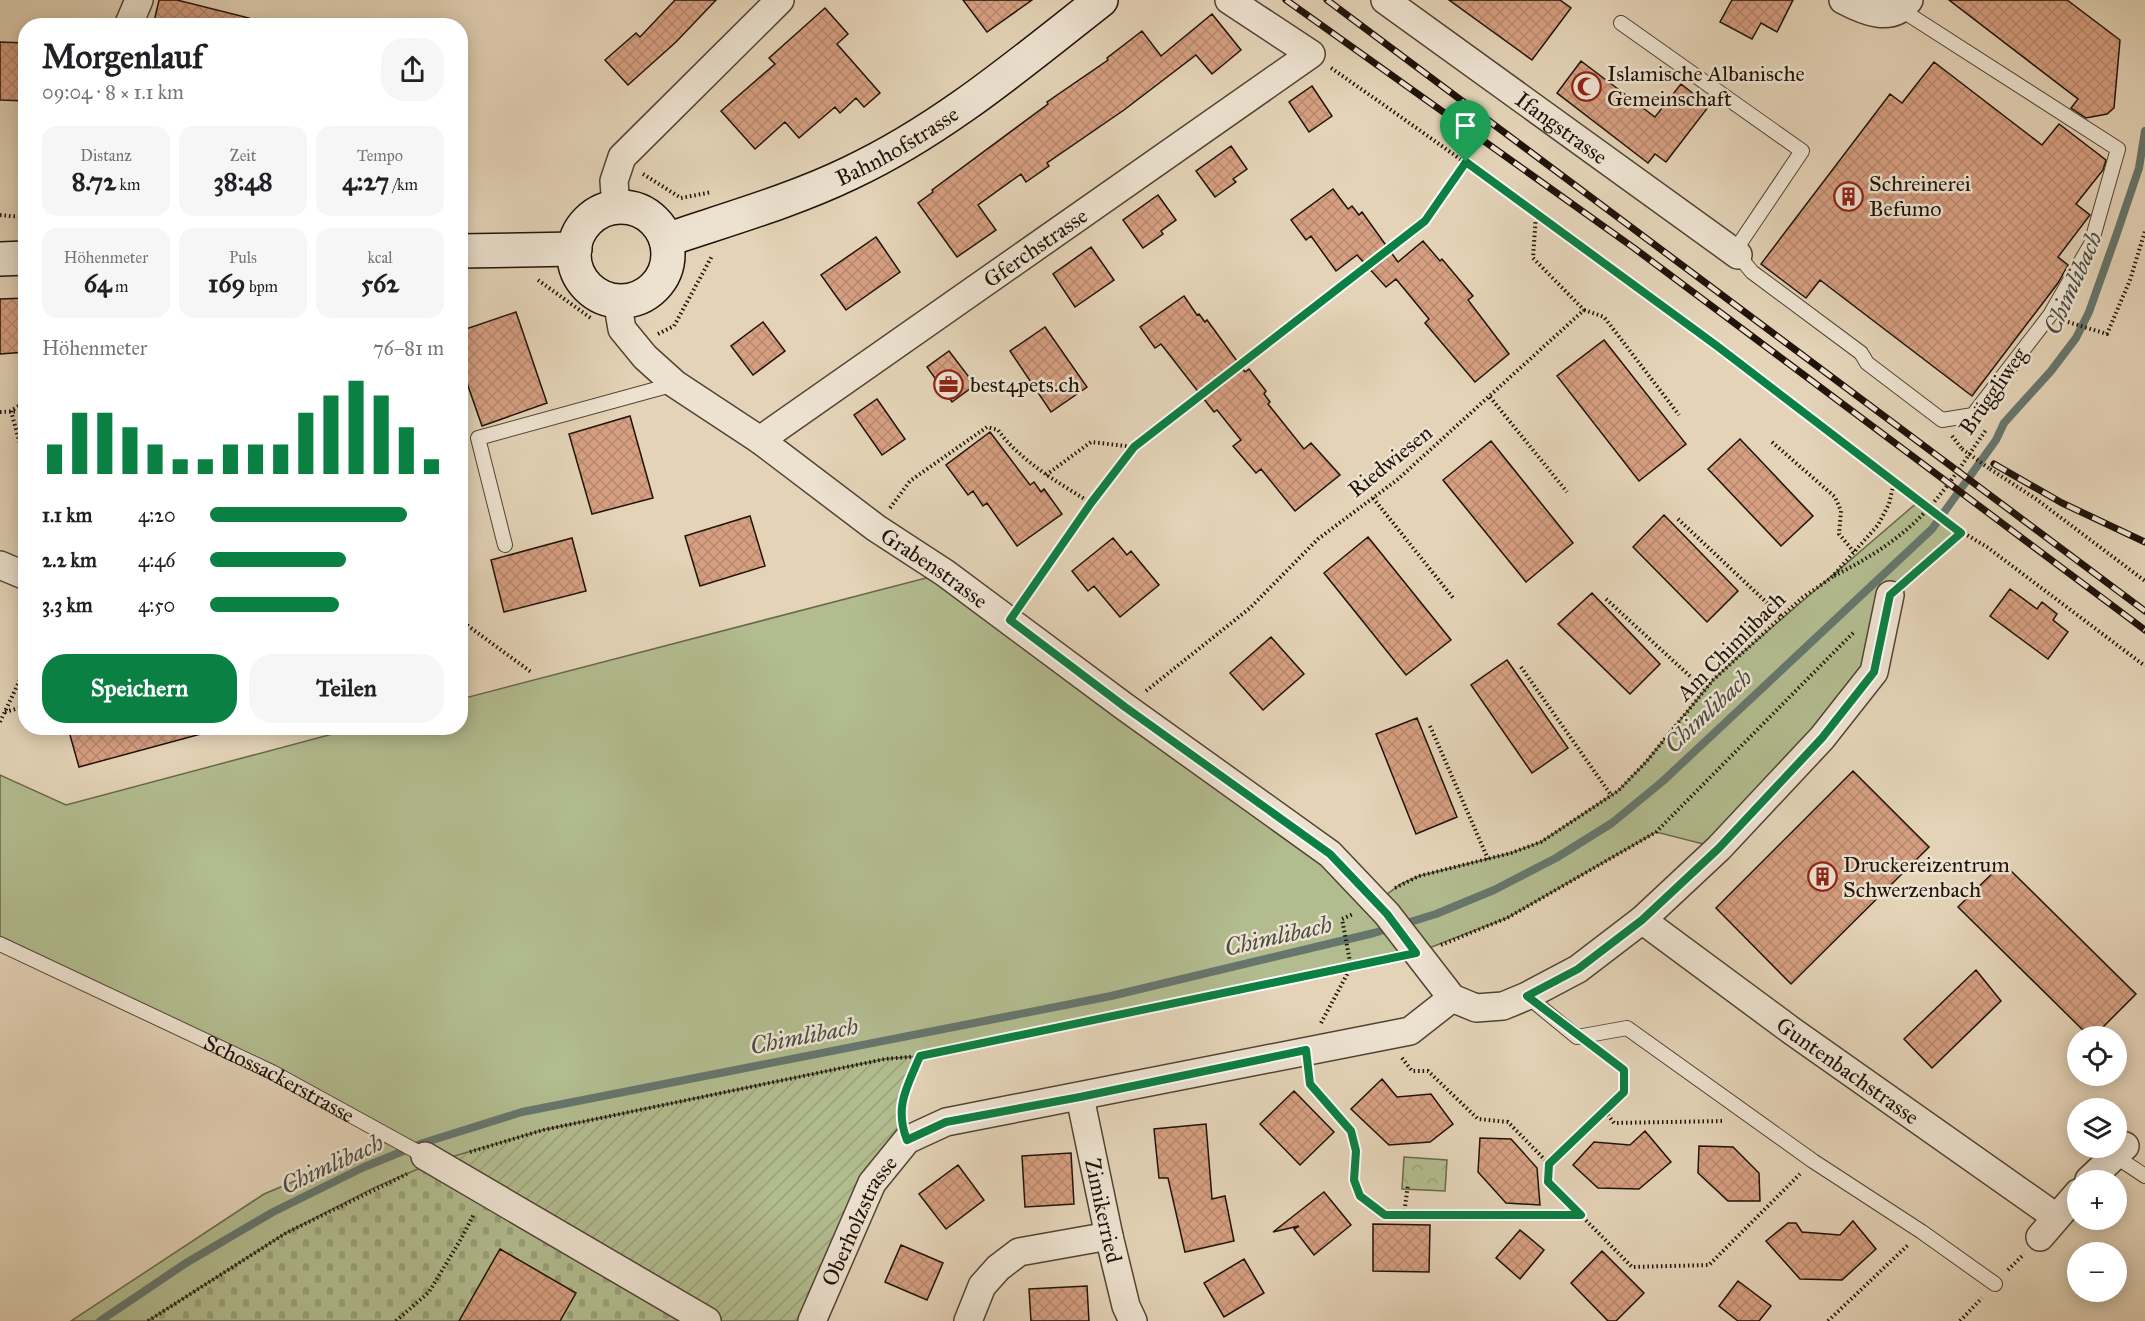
<!DOCTYPE html>
<html lang="de">
<meta charset="utf-8">
<style>
body{margin:0;font-family:"IM FELL Great Primer",serif;background:#f6f6f6;color:#202124;height:100vh;display:flex;flex-direction:column;font-size:22px;white-space:nowrap}
*{box-sizing:border-box;margin:0}
p{font-size:20px;color:#757577}
.icon{flex:none;width:33px;height:33px;fill:none;stroke:currentColor;stroke-width:2;stroke-linecap:round;stroke-linejoin:round}
.map{position:relative;flex:1;overflow:hidden}
.details{position:absolute;left:18px;top:18px;width:450px;height:717px;display:flex;flex-direction:column;background:#fff;border-radius:24px;box-shadow:0 3px 15px #0003}
.details>*{flex:none}
.buttons{position:absolute;left:2067px;top:1026px;display:grid;gap:12px}
.buttons a{display:grid;place-items:center;width:60px;height:60px;border-radius:50%;background:#fff;box-shadow:0 3px 15px #0003;font-size:30px}
.pin{position:absolute;display:grid;place-items:center;width:51px;height:51px;color:#fff;margin:-62px -26px;border-radius:50% 50% 50% 0;rotate:-45deg;box-shadow:0 0 6px #0007}
.pin .icon{rotate:45deg}
.round{display:grid;place-items:center;flex:none;width:63px;height:63px;border-radius:24px;background:#f6f6f6}
.headline{display:flex;align-items:center;justify-content:space-between;height:102px;padding:0 24px}
h1{font-size:33px;font-weight:700;line-height:45px}
.metrics{display:grid;grid-template-columns:repeat(3,1fr);gap:9px;height:102px;padding:6px 24px}
.metrics div{display:grid;align-content:center;border-radius:15px;background:#f6f6f6;text-align:center}
.metrics b{font-size:26px;font-weight:700}
.metrics small{font-size:16px;font-weight:400}
.metrics p{font-size:16px}
.chart{height:168px;padding:12px 24px}
.chart p{display:flex;justify-content:space-between}
.chart svg{width:100%;height:108px;margin-top:6px;stroke:#0b8043;stroke-width:6}
.primary-button{display:flex;gap:12px;margin-top:auto;padding:12px 24px}
.primary-button a{flex:1;height:69px;border-radius:24px;background:#0b8043;color:#fff;font-size:24px;font-weight:700;line-height:69px;text-align:center}
.primary-button a+a{background:#f6f6f6;color:#202124}
ul{padding:0 24px;list-style:none;font-size:20px}
li{display:grid;grid-template-columns:96px 72px 1fr;align-items:center;height:45px}
li i{height:15px;border-radius:8px;background:#0b8043}
.map>svg:first-child{display:block}
.grass{fill:#b2bc8f;stroke:#69684c;stroke-width:1.5}
.cemetery{fill:url(#cemetery-stones);stroke:#69684c;stroke-width:1.5}
.park{fill:url(#park-crowns);stroke:#69684c;stroke-width:1.5}
.garden{fill:url(#garden-furrows);stroke:#69684c;stroke-width:1.5}
.lines{fill:none;stroke-linecap:round;stroke-linejoin:round}
.stream{stroke:#66766d;stroke-width:8}
.building{fill:url(#building-cross-hatch);stroke:#201309;stroke-width:1.5}
.lane-casing{stroke:#514334;stroke-width:16}
.street-casing{stroke:#514334;stroke-width:30}
.secondary-casing{stroke:#201309;stroke-width:36}
.path{stroke:#201309;stroke-width:4;stroke-dasharray:1.5 3;stroke-linecap:butt}
.lane{stroke:#ede2d0;stroke-width:14}
.street{stroke:#ede2d0;stroke-width:27}
.secondary{stroke:#ede2d0;stroke-width:33}
.rail-casing{stroke:#201309;stroke-width:7}
.rail{stroke:#ede2d0;stroke-width:4.5;stroke-dasharray:14;stroke-linecap:butt}
.path-bridge{stroke:#201309;stroke-width:4;stroke-dasharray:1.5 3;stroke-linecap:butt}
.route-casing{stroke:#fff;stroke-width:12}
.route{stroke:#0b8043;stroke-width:8}
.labels{text-anchor:middle;dominant-baseline:central;stroke-width:5;stroke-linejoin:round;paint-order:stroke}
.poi-label{font-size:22px;fill:#201309;stroke:#ede2d0;text-anchor:start}
.street-label{font-size:22px;fill:#201309;stroke:#ede2d0}
.water-label{font-size:24px;font-style:italic;fill:#494d43;stroke:#ede2d0}
</style>
<div class="map">
<svg width="2145" height="1321" viewBox="0 0 2145 1321">
<defs>
<pattern id="cemetery-stones" width="16" height="16" patternUnits="userSpaceOnUse" patternTransform="scale(1.5)"><rect width="16" height="16" fill="#b2bc8f"/><path d="M2 7V4a2 2 0 0 1 4 0v3zM10 15v-3a2 2 0 0 1 4 0v3z" fill="#99a17a"/></pattern>
<pattern id="park-crowns" width="20" height="18" patternUnits="userSpaceOnUse" patternTransform="scale(1.5)"><rect width="20" height="18" fill="#b2bc8f"/><path d="M2 6a3 3 0 1 1 6 0M12 15a3 3 0 1 1 6 0" fill="none" stroke="#99a17a"/></pattern>
<pattern id="garden-furrows" width="10" height="10" patternUnits="userSpaceOnUse" patternTransform="scale(1.5)"><rect width="10" height="10" fill="#b2bc8f"/><path d="M-1 1l2-2M0 10L10 0M9 11l2-2" fill="none" stroke="#99a17a"/></pattern>
<pattern id="building-cross-hatch" width="8" height="8" patternUnits="userSpaceOnUse" patternTransform="scale(1.5)"><rect width="8" height="8" fill="#d69f81"/><path d="M0 0l8 8M0 8l8-8" fill="none" stroke="#b7886e"/></pattern>
</defs>
<rect width="100%" height="100%" fill="#e4d3b7"/>
<filter id="stains"><feTurbulence type="fractalNoise" baseFrequency=".00333" numOctaves="4"/><feColorMatrix values="0 0 0 0 .2 0 0 0 0 .09 0 0 0 0 .02 0 0 0 .5 -.17"/></filter>
<radialGradient id="worn" r=".72"><stop offset=".6" stop-color="#630" stop-opacity="0"/><stop offset="1" stop-color="#630" stop-opacity=".3"/></radialGradient>
<!-- grass -->
<path class="grass" d="M1919,501L1961,533L1890,595L1874,672L1719,848L1656,832L1507,918L1416,953L920,1056L885,1059L543,1130L376,1187L286,1233L148,1321H71L264,1194L395,1139L0,944V775L66,805L355,728H460L461,699L945,573L1376,902L1401,884L1419,876L1511,853L1541,842L1618,791L1646,762L1713,680L1742,653Z"/>
<!-- cemetery -->
<path class="cemetery" d="M434,1162L707,1321H148L286,1233L376,1187Z"/>
<!-- park -->
<path class="park" d="M1404,1157L1447,1160L1445,1191L1402,1189Z"/>
<!-- garden -->
<path class="garden" d="M920,1056L902,1101L900,1123L808,1321H707L434,1162L543,1130L885,1059Z"/>
<g class="lines">
<!-- stream -->
<path class="stream" d="M100,1321L186,1263L273,1212L364,1167L423,1143L522,1112L1111,996L1374,933L1436,914L1494,890L1556,858L1612,823L1663,781L1932,529L1996,440L2004,423L2051,371L2076,338L2089,312L2116,236L2139,168L2145,131"/>
</g>
<!-- building -->
<path class="building" d="M159,0H177L249,18L248,26H153Z
M675,0H716L676,42L628,85L605,60L636,33L640,37Z
M963,0H1032L987,32Z
M1449,0H1560L1571,8L1532,60Z
M1732,0H1793L1777,32L1761,23L1752,39L1720,22Z
M1949,0H2067L2120,40L2114,108L2107,114L2086,118L2071,108L2078,99Z
M825,8L848,34L837,44L880,93L864,107L856,98L840,113L835,107L799,138L785,122L755,149L721,111L775,64L769,58Z
M1212,14L1241,50L1212,74L1196,55L1124,110L1047,163L1049,166L1026,182L1021,174L978,205L996,230L957,257L918,203L933,192L932,190L1048,104L1047,102L1108,60L1107,58L1142,31L1161,56Z
M0,42L26,43V101L0,100Z
M1581,61L1655,117L1681,84L1709,106L1666,162L1655,154L1648,163L1557,93Z
M1934,62L2042,145L2059,124L2106,160L2103,170L2076,204L2090,215L2058,257L2068,265L2058,283L1972,396L1820,280L1806,298L1761,264L1890,94L1902,103Z
M1312,86L1332,116L1309,132L1289,102Z
M1231,146L1247,169L1233,179L1236,182L1215,197L1196,171Z
M1333,189L1348,209L1352,206L1359,215L1362,212L1398,262L1423,241L1440,261L1442,259L1473,296L1468,300L1509,354L1475,382L1425,323L1429,319L1396,279L1386,287L1357,255L1336,271L1311,236L1306,240L1291,220Z
M1158,195L1176,220L1161,231L1163,234L1143,248L1123,220Z
M876,237L900,272L846,310L821,275Z
M1091,247L1114,280L1075,307L1053,274Z
M1184,296L1197,315L1199,314L1205,322L1207,320L1245,372L1249,369L1266,391L1264,394L1270,402L1268,404L1304,449L1311,443L1340,475L1295,511L1261,469L1256,473L1233,446L1241,440L1217,410L1214,412L1161,344L1155,348L1140,327Z
M26,298V352L0,354V299Z
M516,312L547,403L482,426L460,363V331Z
M763,322L785,351L753,375L731,346Z
M1045,327L1087,387L1051,412L1010,351Z
M1604,340L1686,444L1639,481L1557,376Z
M949,351L975,385L952,402L927,367Z
M877,399L905,439L882,455L854,415Z
M630,416L653,498L592,514L569,434Z
M990,432L1030,485L1034,482L1041,492L1044,489L1062,514L1017,546L987,503L983,506L973,491L968,495L946,465Z
M1740,439L1813,516L1781,546L1708,469Z
M1491,441L1573,543L1526,582L1443,480Z
M1664,515L1738,591L1707,622L1633,547Z
M750,516L765,566L700,586L685,536Z
M1368,537L1451,640L1406,675L1324,573Z
M572,538L586,591L504,612L491,560Z
M1113,538L1127,555L1131,551L1159,585L1120,617L1094,586L1088,591L1072,571Z
M2010,589L2037,609L2042,602L2057,614L2053,620L2068,632L2048,659L1990,616Z
M1592,593L1660,664L1630,694L1558,624Z
M1271,637L1304,674L1263,710L1230,673Z
M1507,660L1568,748L1532,773L1471,685Z
M1417,718L1457,817L1416,834L1376,734Z
M68,728H200L201,734L79,767Z
M1853,771L1929,847L1791,984L1716,908Z
M2003,863L2136,994L2094,1036H2089L1958,907Z
M1976,970L2001,1001L1932,1068L1904,1039Z
M1382,1079L1397,1097L1431,1094L1453,1124L1430,1142L1389,1145L1351,1109Z
M1294,1091L1334,1132L1300,1165L1260,1124Z
M1206,1124L1212,1199L1225,1196L1234,1241L1185,1252L1168,1178H1159L1154,1129Z
M1645,1131L1671,1162L1639,1189L1598,1188L1573,1165L1594,1142L1630,1145Z
M1480,1138L1511,1139L1537,1168L1540,1205L1506,1203L1478,1172Z
M1699,1146L1733,1147L1759,1173L1760,1201H1728L1698,1173Z
M1071,1153L1074,1204L1025,1207L1022,1156Z
M958,1165L984,1200L946,1229L919,1194Z
M1324,1192L1351,1225L1314,1255L1294,1229L1299,1226L1273,1232Z
M1853,1221L1876,1249L1842,1280L1800,1279L1766,1241L1788,1223H1796L1802,1232L1840,1235Z
M1373,1224L1430,1225L1429,1272L1373,1271Z
M1520,1230L1544,1250L1520,1279L1496,1258Z
M901,1245L943,1263L927,1300L885,1282Z
M500,1249L576,1293L560,1321H459Z
M1602,1251L1644,1293L1616,1321H1608L1571,1283Z
M1244,1259L1264,1293L1224,1317L1204,1283Z
M1738,1281L1771,1306L1759,1321H1738L1719,1306Z
M1087,1286L1089,1321H1031L1029,1289Z"/>
<g class="lines">
<defs>
<g id="lane">
<path d="M1621,23L1802,151L1734,252"/>
<path d="M1738,255L1752,272L1861,353L1867,363L1942,420L1973,415L2050,315L2091,244L2118,149L1900,9"/>
<path d="M505,545L478,438L675,384"/>
<path id="s1" d="M0,944L272,1072L425,1156"/>
<path d="M1527,996L1577,1037L1627,1028L1813,1161L1922,1232L1995,1284"/>
<path d="M2115,1156L2145,1176"/>
</g>
<g id="street">
<path id="s2" d="M1385,0L1738,255"/>
<path d="M1843,0C1864,11 1892,24 1909,0"/>
<path d="M128,26L139,0"/>
<path d="M616,207L614,181L622,157L780,0"/>
<path id="s3" d="M617,300L622,329L645,357L675,384L760,440L876,528L945,573L1125,707L1330,854L1387,914L1452,998L1476,1008L1503,1006L1527,996L1578,969L1642,920L1719,848L1822,738L1874,672L1890,595"/>
<path id="s4" d="M760,440L1311,54L1229,0"/>
<path d="M0,565L26,576"/>
<path id="s5" d="M1642,920L1792,1031L2056,1217"/>
<path id="s6" d="M1080,1097L1109,1236L1126,1306L1133,1321"/>
<path d="M425,1156L707,1321"/>
<path d="M2089,1180L2125,1146"/>
<path d="M2040,1237L2078,1193"/>
<path id="s7" d="M812,1321L872,1183L907,1140L946,1122L1410,1031L1452,998"/>
<path d="M968,1321L982,1286L998,1268L1019,1252L1109,1236"/>
</g>
<g id="secondary">
<circle cx="621" cy="254" r="47"/>
<path id="s8" d="M666,240C728,219 792,201 850,173C942,130 1022,62 1101,0"/>
<path d="M460,251L575,249"/>
<path d="M0,259L26,258"/>
</g>
</defs>
<!-- lane casing -->
<use href="#lane" class="lane-casing"/>
<!-- street casing -->
<use href="#street" class="street-casing"/>
<!-- secondary casing -->
<use href="#secondary" class="secondary-casing"/>
<!-- path -->
<path class="path" d="M1331,68C1531,207 1726,353 1919,501
M643,174L681,198L712,192
M0,215L20,217L26,205
M538,280L592,319
M1584,310L1604,317L1679,415
M2068,322L2107,334L2130,280L2145,231
M658,334L674,326L712,256
M1490,397L1567,492
M26,401L11,411L26,466
M0,412L26,411
M1952,436L1962,449
M1772,442L1835,497L1841,511L1839,534L1854,552
M1990,469L2036,499L2145,581
M1046,475L1091,442L1134,447
M1373,498L1454,599
M890,508L910,481L987,427L998,430C1020,461 1059,483 1091,503
M1678,519L1782,617
M1952,526L1987,547L2145,666
M1834,576C1867,559 1899,540 1925,512C1948,488 1967,457 1986,430
M1907,579L1961,533
M1606,599L1705,690
M1024,600L1134,447L1425,221L1466,162
M460,620L531,672
M1521,667L1611,795
M1146,691L1250,608L1318,539L1397,480L1584,310L1533,258L1536,215
M5,712L26,706
M0,722L26,667
M1430,726L1488,859
M1395,888L1419,876L1511,853L1541,842L1618,791L1646,762L1713,680L1802,598L1831,578L1878,525L1889,504L1894,482
M1441,945L1507,918L1656,832L1855,631
M1321,1023L1351,967L1342,919L1353,914
M1599,1052L1624,1070L1625,1092L1549,1164L1548,1182L1632,1267L1709,1265L1800,1174
M1402,1058L1412,1071H1428L1478,1119L1508,1122L1549,1164
M1309,1075V1084L1351,1131L1356,1151L1355,1180L1360,1196L1385,1215H1581
M1605,1111L1614,1123L1724,1121
M901,1115L902,1101L920,1056
M470,1152L543,1130L885,1059L920,1056L1390,959
M1404,1215L1408,1184
M2008,1270L2024,1254
M148,1321L286,1233L407,1174
M396,1321L429,1292L461,1239L474,1214
M1828,1321L1908,1245
M1960,1321L1982,1298"/>
<!-- lane -->
<use href="#lane" class="lane"/>
<!-- street -->
<use href="#street" class="street"/>
<!-- secondary -->
<use href="#secondary" class="secondary"/>
<defs>
<path id="rail" d="M1286,0L1634,248L2145,630
M1327,0L2145,611
M1994,464L2062,503L2145,542"/>
</defs>
<!-- rail casing -->
<use href="#rail" class="rail-casing"/>
<!-- rail -->
<use href="#rail" class="rail"/>
<!-- path-bridge -->
<path class="path-bridge" d="M1962,449L1990,469
M1919,501L1952,526"/>
</g>
<g class="lines">
<defs>
<path id="route" d="M1466,162L1717,346L1961,533L1890,595L1874,672L1822,738L1719,848L1642,920L1578,969L1527,996L1624,1070V1092L1549,1164L1548,1182L1581,1215H1385L1360,1196L1354,1180L1356,1151L1351,1131L1310,1084L1306,1050L1080,1097L946,1122L907,1140C894,1107 907,1087 920,1056L1416,953L1387,914L1330,854L1125,707L1010,620L1091,503L1134,447L1425,221Z"/>
</defs>
<!-- route casing -->
<use href="#route" class="route-casing"/>
<!-- route -->
<use href="#route" class="route"/>
</g>
<!-- icons -->
<defs>
<symbol id="mosque-ring" viewBox="-11 -11 22 22"><circle r="9.5" fill="#ede2d0" stroke="#8f2418" stroke-width="1.5"/><path d="M3.5-4.9A6 6 0 1 0 3.5 4.9A5 5 0 1 1 3.5-4.9Z" fill="#8f2418"/></symbol>
<symbol id="building-ring" viewBox="-11 -11 22 22"><circle r="9.5" fill="#ede2d0" stroke="#8f2418" stroke-width="1.5"/><path d="M-4-6H4V6H1V3H-1V6H-4ZM-2.5-4.3h1.7v1.8h-1.7ZM.8-4.3h1.7v1.8H.8ZM-2.5-1h1.7V.8h-1.7ZM.8-1h1.7V.8H.8Z" fill="#8f2418"/></symbol>
<symbol id="office-ring" viewBox="-11 -11 22 22"><circle r="9.5" fill="#ede2d0" stroke="#8f2418" stroke-width="1.5"/><path d="M-6-3h4V-5.5h4V-3h4V5H-6ZM-1-4.5V-3h2v-1.5ZM-6 0V1H6V0Z" fill="#8f2418"/></symbol>
</defs>
<g fill-rule="evenodd">
<use href="#mosque-ring" x="1570" y="70" width="33" height="33"/>
<use href="#building-ring" x="1832" y="180" width="33" height="33"/>
<use href="#office-ring" x="932" y="368" width="33" height="33"/>
<use href="#building-ring" x="1806" y="860" width="33" height="33"/>
</g>
<g class="labels">
<!-- poi labels -->
<g class="poi-label">
<text x="1607" y="73">Islamische Albanische<tspan x="1607" dy="25">Gemeinschaft</tspan></text>
<text x="1869" y="183">Schreinerei<tspan x="1869" dy="25">Befumo</tspan></text>
<text x="970" y="384">best4pets.ch</text>
<text x="1843" y="864">Druckereizentrum<tspan x="1843" dy="25">Schwerzenbach</tspan></text>
</g>
<!-- street labels -->
<g class="street-label">
<text stroke="none"><textPath href="#s2" startOffset="218">Ifangstrasse</textPath></text>
<text stroke="none"><textPath href="#s8" startOffset="250">Bahnhofstrasse</textPath></text>
<text stroke="none"><textPath href="#s4" startOffset="336">Gferchstrasse</textPath></text>
<text transform="translate(1993 391) rotate(-55)">Brüggliweg</text>
<text transform="translate(1390 461) rotate(-39)">Riedwiesen</text>
<text stroke="none"><textPath href="#s3" startOffset="424">Grabenstrasse</textPath></text>
<text transform="translate(1731 646) rotate(-45)">Am Chimlibach</text>
<text stroke="none"><textPath href="#s5" startOffset="255">Guntenbachstrasse</textPath></text>
<text stroke="none"><textPath href="#s1" startOffset="310">Schossackerstrasse</textPath></text>
<text stroke="none"><textPath href="#s6" startOffset="116">Zimikerried</textPath></text>
<text stroke="none"><textPath href="#s7" startOffset="111">Oberholzstrasse</textPath></text>
</g>
<!-- water labels -->
<g class="water-label">
<text transform="translate(2073 283) rotate(-66)">Chimlibach</text>
<text transform="translate(1708 711) rotate(-43)">Chimlibach</text>
<text transform="translate(1278 936) rotate(-13)">Chimlibach</text>
<text transform="translate(804 1036) rotate(-11)">Chimlibach</text>
<text transform="translate(332 1164) rotate(-25)">Chimlibach</text>
</g>
</g>
<rect width="100%" height="100%" filter="url(#stains)"/>
<rect width="100%" height="100%" fill="url(#worn)"/>
</svg>
<div class="buttons">
<a><svg class="icon" aria-label="locate" viewBox="0 0 24 24"><circle cx="12" cy="12" r="6"/><path d="M12 2v4M12 18v4M2 12h4M18 12h4"/></svg></a>
<a><svg class="icon" aria-label="layers" viewBox="0 0 24 24"><path d="M12 4l9 5-9 5-9-5zM3 14l9 5 9-5"/></svg></a>
<a>+</a>
<a>−</a>
</div>
<div class="pin" style="left:1466px;top:162px;background:#1e9e55"><svg class="icon" aria-label="arrive" viewBox="0 0 24 24"><path d="M6 21V4h12l-3 4 3 4H6"/></svg></div>
<section class="details">
<div class="headline"><div><h1>Morgenlauf</h1><p>09:04 · 8 × 1.1 km</p></div><a class="round"><svg class="icon" aria-label="share" viewBox="0 0 24 24"><path d="M12 15V3M7 8l5-5 5 5M5 13v7h14v-7"/></svg></a></div>
<div class="metrics">
<div><p>Distanz</p><b>8.72<small> km</small></b></div>
<div><p>Zeit</p><b>38:48</b></div>
<div><p>Tempo</p><b>4:27<small> /km</small></b></div>
</div>
<div class="metrics">
<div><p>Höhenmeter</p><b>64<small> m</small></b></div>
<div><p>Puls</p><b>169<small> bpm</small></b></div>
<div><p>kcal</p><b>562</b></div>
</div>
<div class="chart"><p><span>Höhenmeter</span>76–81 m</p>
<svg viewBox="0 0 160 44" preserveAspectRatio="none"><path d="M5 44V32M15 44V19M25 44V19M35 44V25M45 44V32M55 44V38M65 44V38M75 44V32M85 44V32M95 44V32M105 44V19M115 44V12M125 44V6M135 44V12M145 44V25M155 44V38"/></svg>
</div>
<ul>
<li><b>1.1 km</b>4:20<i style="width:84%"></i></li>
<li><b>2.2 km</b>4:46<i style="width:58%"></i></li>
<li><b>3.3 km</b>4:50<i style="width:55%"></i></li>
</ul>
<div class="primary-button"><a>Speichern</a><a>Teilen</a></div>
</section>
</div>
